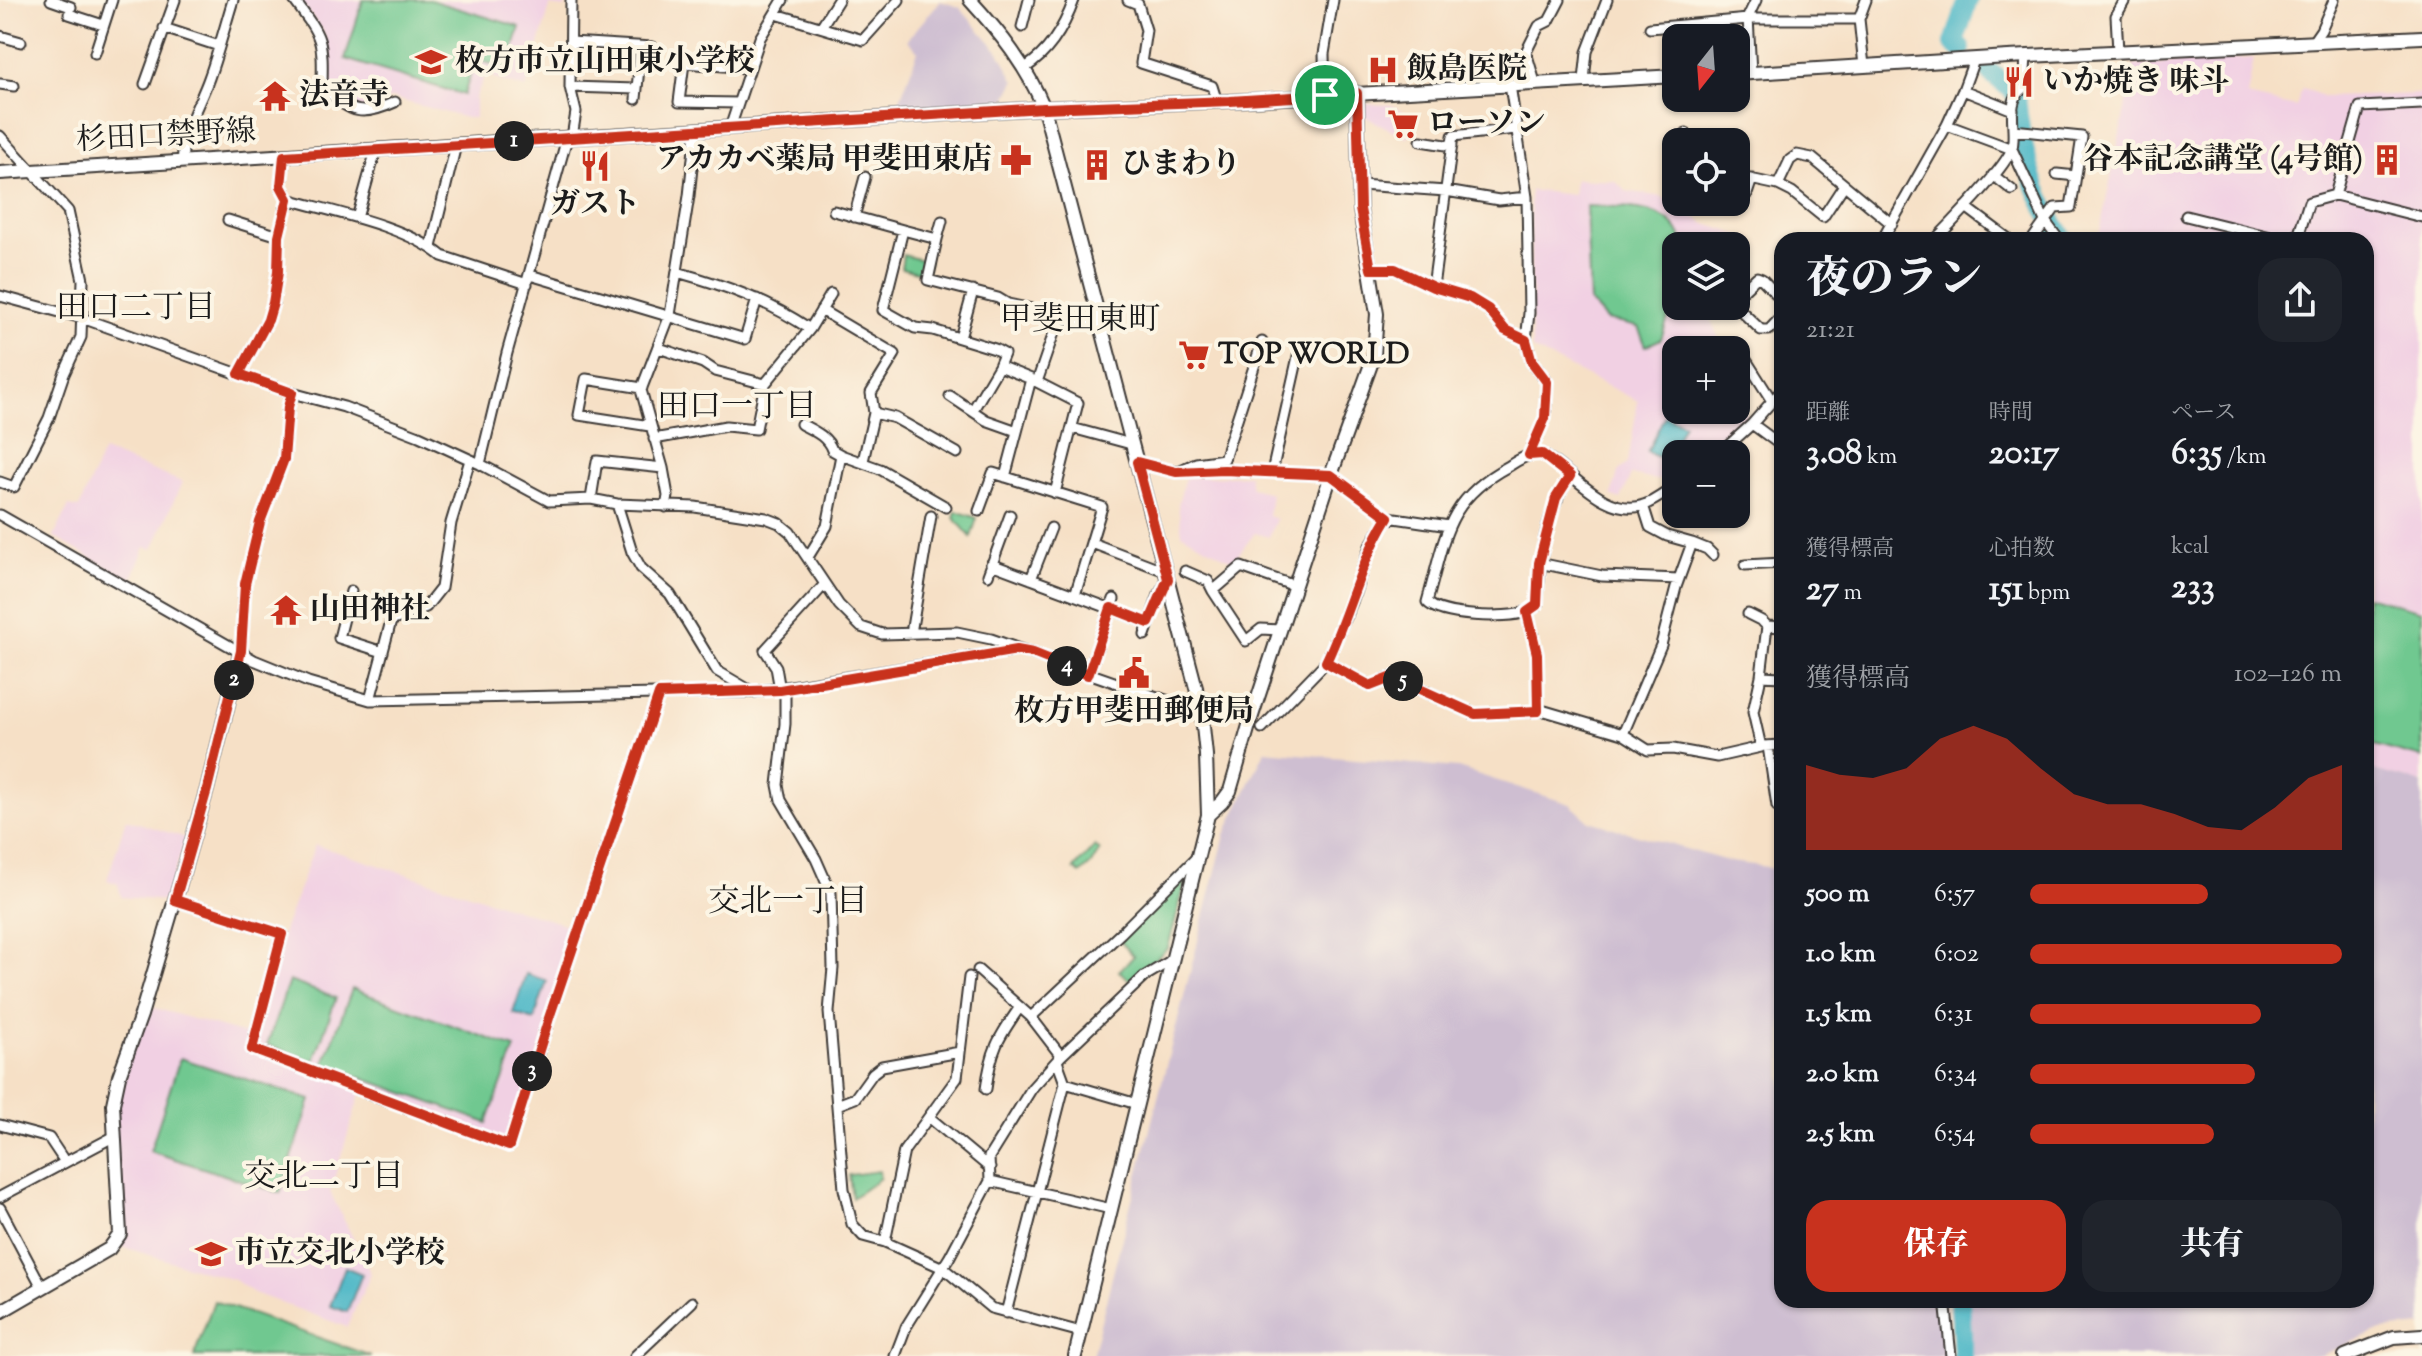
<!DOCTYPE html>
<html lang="ja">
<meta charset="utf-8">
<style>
body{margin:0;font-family:"Sorts Mill Goudy","Noto Serif JP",serif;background:#20242c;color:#f1f3f6;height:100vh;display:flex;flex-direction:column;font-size:30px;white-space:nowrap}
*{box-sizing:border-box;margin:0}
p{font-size:26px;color:#9ea1a6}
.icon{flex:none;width:44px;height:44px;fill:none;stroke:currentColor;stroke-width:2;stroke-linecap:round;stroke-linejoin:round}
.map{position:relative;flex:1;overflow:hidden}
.panel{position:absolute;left:1774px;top:232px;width:600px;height:1076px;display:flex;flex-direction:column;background:#171b24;border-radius:24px;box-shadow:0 2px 6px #0004}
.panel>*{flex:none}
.needle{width:52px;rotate:197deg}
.tools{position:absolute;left:1662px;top:24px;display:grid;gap:16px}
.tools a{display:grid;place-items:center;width:88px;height:88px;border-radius:16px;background:#171b24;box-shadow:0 2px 6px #0004;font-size:40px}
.pin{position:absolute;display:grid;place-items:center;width:68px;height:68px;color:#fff;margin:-34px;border:4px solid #fff;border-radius:50%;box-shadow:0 2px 8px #0007}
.km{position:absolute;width:40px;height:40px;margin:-20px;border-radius:50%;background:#222;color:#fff;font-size:22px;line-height:40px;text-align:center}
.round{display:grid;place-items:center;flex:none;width:84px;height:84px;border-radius:24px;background:#20242c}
.head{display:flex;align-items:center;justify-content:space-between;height:136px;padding:0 32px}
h1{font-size:44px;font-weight:800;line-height:60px}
.figures{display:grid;grid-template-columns:repeat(3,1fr);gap:12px;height:136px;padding:8px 32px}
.figures div{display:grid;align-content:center}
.figures b{font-size:34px;font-weight:800}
.figures small{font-size:22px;font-weight:400}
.figures p{font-size:22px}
.chart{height:224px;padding:16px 32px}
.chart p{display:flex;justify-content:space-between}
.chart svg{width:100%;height:144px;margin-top:8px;fill:#c8321e;opacity:.7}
.button{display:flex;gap:16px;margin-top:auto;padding:16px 32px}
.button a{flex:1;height:92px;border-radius:24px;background:#c8321e;color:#fff;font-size:32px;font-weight:800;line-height:92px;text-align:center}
.button a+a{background:#20242c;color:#f1f3f6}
ul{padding:0 32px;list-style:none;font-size:26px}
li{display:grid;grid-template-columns:128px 96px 1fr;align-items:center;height:60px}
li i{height:20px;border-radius:10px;background:#c8321e}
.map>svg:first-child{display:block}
.built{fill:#f1d0e3}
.industrial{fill:#cebed1}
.green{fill:#6fc890;stroke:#467256;stroke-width:2}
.water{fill:#49b6c6;stroke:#326971;stroke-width:2}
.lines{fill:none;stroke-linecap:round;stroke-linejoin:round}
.river{stroke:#49b6c6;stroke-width:20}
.street-casing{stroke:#3d3936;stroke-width:13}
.secondary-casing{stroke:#3d3936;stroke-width:16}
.street{stroke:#fff;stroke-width:9}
.secondary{stroke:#fff;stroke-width:12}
.route-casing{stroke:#fff;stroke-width:16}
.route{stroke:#c8321e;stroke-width:10}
.labels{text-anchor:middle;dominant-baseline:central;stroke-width:8;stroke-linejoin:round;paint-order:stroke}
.poi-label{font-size:30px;font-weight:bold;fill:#1c1c1c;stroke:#fcf5e5;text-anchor:start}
.street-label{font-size:30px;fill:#1c1c1c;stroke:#fcf5e5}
.neighbourhood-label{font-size:32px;fill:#1c1c1c;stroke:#fcf5e5}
</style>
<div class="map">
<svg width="2422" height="1356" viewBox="0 0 2422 1356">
<rect width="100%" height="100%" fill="#fcf5e5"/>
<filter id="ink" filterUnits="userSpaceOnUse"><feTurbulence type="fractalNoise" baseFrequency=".0125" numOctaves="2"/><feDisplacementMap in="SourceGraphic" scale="16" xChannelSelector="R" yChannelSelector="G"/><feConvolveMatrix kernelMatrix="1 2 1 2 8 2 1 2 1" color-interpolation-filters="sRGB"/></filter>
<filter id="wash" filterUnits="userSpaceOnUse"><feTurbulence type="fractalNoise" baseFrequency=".006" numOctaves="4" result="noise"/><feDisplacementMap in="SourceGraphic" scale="32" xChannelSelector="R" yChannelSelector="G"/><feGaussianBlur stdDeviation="1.8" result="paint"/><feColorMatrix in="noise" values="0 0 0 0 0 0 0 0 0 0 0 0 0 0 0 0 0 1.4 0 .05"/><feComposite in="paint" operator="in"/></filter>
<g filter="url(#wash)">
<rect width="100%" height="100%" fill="#f6e0c6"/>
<!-- built -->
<path class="built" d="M299,0H566L565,8L550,6L526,89L496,79L487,71L475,98V118H466L392,98L362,109L346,103L327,85L328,53L323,31Z
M2254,58L2247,96L2296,107L2302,88L2325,97L2422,94V783L2366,768V240H2098L2134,65Z
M1363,104L1391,105L1417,119L1407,138L1362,115Z
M1575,179L1615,181L1626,191L1662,197L1706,224L1740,235L1749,241L1736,255V246H1676V306H1704L1724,350H1676V410H1736V393L1749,420L1712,454H1676V477L1667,482L1631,475L1621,500L1612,496L1618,472L1628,463L1638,401L1532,349L1530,190L1573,195Z
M103,451L182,482L153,549L145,547L131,581L54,537L69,506L79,508Z
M1249,475L1251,488L1271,493L1268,516L1276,519L1269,537L1255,533L1233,561L1182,534L1178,505L1185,478Z
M126,819L186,838L165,901L121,897L118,884L107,880Z
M315,845L579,929L509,1146L361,1091L330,1192L371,1274L347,1327L254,1293L234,1280L113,1244L120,1233L113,1104L144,1005L255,1037L282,934Z"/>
<!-- industrial -->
<path class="industrial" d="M940,1L959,7L999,52L1015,81L1002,107L895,113L918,51L907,40Z
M1265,751L1458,768L1570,804L1589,821L1731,862L1782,869V1300H1945L1949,1356H1092L1225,835Z
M2366,768L2422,783V1326L2382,1330L2319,1356H1956L1948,1300H2366Z"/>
<!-- green -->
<path class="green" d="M363,0H430L520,27L508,69L475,59L464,95L345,59Z
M1586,206C1619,207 1676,203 1684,246H1676V294L1661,339L1646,346L1638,327L1606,320L1590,302Z
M903,255L929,262L925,274L901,268Z
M956,511L977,518L971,537L954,518Z
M2366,596L2422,611V758L2366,743Z
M1095,846L1100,851L1090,865L1080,874L1074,869Z
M1187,876L1168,948L1131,981L1119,971L1134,956L1119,940Z
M289,981L336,998L314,1061L267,1045Z
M352,989L515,1048L487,1123L324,1064Z
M180,1058L311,1100L280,1193L150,1151Z
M879,1171L880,1178L852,1198L849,1175Z
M214,1301L371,1356H194Z"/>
<!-- water -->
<path class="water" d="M1665,415L1684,424L1666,461L1647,452Z
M526,974L547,981L534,1020L513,1013Z
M345,1267L362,1274L347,1312L330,1306Z"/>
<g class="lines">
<!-- river -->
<path class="river" d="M1961,49L1954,43L1968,0
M1991,73L2016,93C2019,144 2034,198 2065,240
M1960,1300L1963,1356"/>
</g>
</g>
<g filter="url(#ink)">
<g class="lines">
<defs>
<path id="street" d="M51,0L71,7
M294,0C323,39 323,39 322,88C352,111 358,119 395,102
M571,0L570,87L576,112L572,137
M1128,0L1138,4L1146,30L1141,63L1212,86L1217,102
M69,14L103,25
M776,14L863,40L899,0
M821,27L838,0
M1022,27L1029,0
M164,28L219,46
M1650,28L1748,19H1859
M0,36L21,42
M571,42L652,47
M2312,43L2321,30L2334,0
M2118,51L2116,16L2125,0
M95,53L112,0
M1864,66L1859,19L1866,0
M1025,68C1050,52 1064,28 1074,0
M1751,73L1748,17L1756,0
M1584,80L1587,52L1607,0
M1533,83L1534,79L1526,52L1539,26L1549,21L1560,0
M0,84L14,86
M145,84L175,0
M1510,85L1527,197L1529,313L1526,340L1532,362L1547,382L1545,418L1529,455
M570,87L636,89
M1963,90L2013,110
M1325,95L1324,54L1333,0
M636,99L641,47
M738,103L679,102L684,63L750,68
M1947,125L2012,149L2045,221L2059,240
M730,128L760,38L783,0
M2013,130L2082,137L2071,207L2055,208L2032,240
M1686,133L1688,142
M0,136L68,211L83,280L81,337L64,374L49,418L14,487L0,482
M1421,141L1452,146
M183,162C180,134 200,104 209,78C218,53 225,26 233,0
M2057,174L2076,176
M1993,175L2012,190
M1736,176L1778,185L1790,160L1797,155L1812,158L1892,224
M1360,185L1446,191L1499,200L1527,197
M1778,185L1792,192L1823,217L1844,185
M2335,195L2422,217
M1740,198L1747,194L1752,179
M288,199C333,212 406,226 442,256L527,284
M1966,207L2010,240
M834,211L903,230
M2186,216L2283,240
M854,217L865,177
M357,218L376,150
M228,220L279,236
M937,239L942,221
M1882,240L1947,125L1963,90L1974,60
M1935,240C1952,222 2006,168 2012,148C2017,127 2004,102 2024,88L2026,56
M2297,240L2309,202L2335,195L2360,107L2422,104
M431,247L456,145
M1371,269H1395L1433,287L1470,298L1488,309L1505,330L1526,340
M677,272C727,286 766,300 810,329
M530,275L745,339L757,299
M1433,287L1453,136L1516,129
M0,296L82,318L292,393L344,407L419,436L480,464L549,501L591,499L617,504L695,507L766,518L779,523L790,532L839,605L861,627L882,634L957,632L991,639L1174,703L1201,707
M1736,297L1757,277L1762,279L1782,300
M1736,306L1761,330H1769L1782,316
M821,310L895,354L871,393L874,413L863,461
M960,338L973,291
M659,348L703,363L715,371L765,384L810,329L831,294
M1746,360L1772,401
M239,374L268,320L273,303L278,272L279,236L288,199L281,186L284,156
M1031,379L999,366L1004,354L995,349L933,330L915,328L883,310L903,230L937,239L928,280L998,298L1008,304L1037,310L1061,319L1101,323
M1037,382L1059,318
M642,388L586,379L579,415L650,426
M950,396L986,420L1017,431
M973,410L999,366
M874,413L895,418L957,453
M801,424C814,431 827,436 832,450L841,455
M1752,424L1782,446
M1072,428L1131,444
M654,439L726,426L756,429L765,384
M1719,454L1752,424L1782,390
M1137,462L1176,472L1224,470L1331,475L1388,517L1449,526
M480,464L507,353L567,138
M1179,471L1196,463L1224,459L1262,342
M1272,472L1299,352
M1570,476C1544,515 1540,559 1537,605C1534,607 1531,611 1526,612C1506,619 1441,617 1427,602C1445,539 1445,500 1509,466C1518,460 1532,451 1543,455C1551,458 1561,468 1568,473C1588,490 1615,515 1644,505C1655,501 1666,492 1676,486
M1005,477L1031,379L1078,403L1055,493
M591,499L597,461L663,468
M617,504L632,552L641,568L670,594L717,671L751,691
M666,507L668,496L663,468L641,390L670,315L689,196L696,130
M979,511L993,473L1102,507L1075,595
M0,515L254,660L308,682L370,700L754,692L1017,650
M1092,543L1165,571
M1692,543L1707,549L1713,555
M808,557L827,526L841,455L880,469L946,507
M1539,563L1602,576L1679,579
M991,564L1149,623
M1745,565L1782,563
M1185,571L1208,581L1213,591
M988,575L1010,515
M1031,579L1051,528
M351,591L339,638L383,652
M1527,612L1537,654L1538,711
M1748,614L1762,621L1767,626L1761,676
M1767,626L1782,627
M1280,630L1261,629L1246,641L1213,591L1241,567L1295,586
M911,633L931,516
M1145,635L1159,595L1168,579
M241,651L245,584L260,522L284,459L288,407L292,393
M1326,662L1370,686L1393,677L1475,714L1545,711L1623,734L1661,645L1676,587L1692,543L1667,536L1650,527L1643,505
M1088,675L1114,599
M785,689V724L778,785L781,800L816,859L831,893L833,968L829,1012L844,1189L852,1224L863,1236L885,1242L943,1268L991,1308L1081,1332
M780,690L776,667L765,650L825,584
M370,700L391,621L426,607L441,588L451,523L470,460
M1262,728L1326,662L1352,602L1370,546L1388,517
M1623,734L1648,750L1673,749L1717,757L1761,747L1753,712L1761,676L1782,677
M1764,746L1782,745
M1768,746L1777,806H1782
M175,900L282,934L252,1049L509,1146L549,1018L659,694
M978,970L1031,1017
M1061,1056L1031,1017L1121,933L1198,856
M1065,1083L1137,1104
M986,1089C991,1050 998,1038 1020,1007
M837,1105L855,1098L873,1073L882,1066L960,1052
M930,1118L990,1168
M0,1125L49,1138L65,1162
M990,1181L1111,1209
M0,1197L115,1136
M0,1208L42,1287
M1780,1218L1782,1219
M885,1242L904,1151L957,1078L969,977
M1945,1300L1951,1356
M1006,1313L1065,1083L1057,1061
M635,1356L692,1302
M895,1356L906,1327L949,1258L990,1181L989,1157L1032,1088L1061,1056L1145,976L1172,960"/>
<path id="secondary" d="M970,0C1001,34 1026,65 1044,108L1201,707L1206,755L1208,815L1075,1356
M1736,74L2008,57L2422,37
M0,173L1044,108L1230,101L1676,76
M1208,815L1222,802L1230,791L1250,722L1331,475L1374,356L1377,314L1360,209L1357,93
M0,1312L109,1249L120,1234L113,1104L119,1076L141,1015L175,900L207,789L241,651
M2345,1356L2394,1337L2422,1335"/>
</defs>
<!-- street casing -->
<use href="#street" class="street-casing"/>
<!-- secondary casing -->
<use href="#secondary" class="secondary-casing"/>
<!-- street -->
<use href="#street" class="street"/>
<!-- secondary -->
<use href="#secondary" class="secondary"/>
</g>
</g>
<g class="lines" filter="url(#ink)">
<defs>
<path id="route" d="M1357,93L1360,209L1371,269H1395L1433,287L1470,298L1488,309L1505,330L1526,340L1532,362L1547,382L1545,418L1529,455L1542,454L1570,476L1556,498L1539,563L1537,605L1527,612L1537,654L1538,711L1475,714L1393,677L1370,686L1326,662C1349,614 1360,562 1388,517L1331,475L1224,470L1176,472L1137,462L1168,579L1149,623L1111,608L1088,675L1033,653L1017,650L780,690L659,694L549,1018L509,1146L252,1049L282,934L175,900L207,789L241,651L245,584L260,522L284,459L288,407L292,393L239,374L268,320L273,303L278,272L279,236L288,199L281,186L284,156L1044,108L1230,101Z"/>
</defs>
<!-- route casing -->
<use href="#route" class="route-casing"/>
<!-- route -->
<use href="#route" class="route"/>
</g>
<!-- icons -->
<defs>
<symbol id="school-bare" viewBox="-9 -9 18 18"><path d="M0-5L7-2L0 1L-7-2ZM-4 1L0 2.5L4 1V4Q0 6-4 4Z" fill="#c8321e" stroke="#fcf5e5" stroke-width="2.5" paint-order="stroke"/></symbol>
<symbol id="hospital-bare" viewBox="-9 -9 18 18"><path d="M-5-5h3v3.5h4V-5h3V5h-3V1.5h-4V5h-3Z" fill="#c8321e" stroke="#fcf5e5" stroke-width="2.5" paint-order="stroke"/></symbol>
<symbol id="restaurant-bare" viewBox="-9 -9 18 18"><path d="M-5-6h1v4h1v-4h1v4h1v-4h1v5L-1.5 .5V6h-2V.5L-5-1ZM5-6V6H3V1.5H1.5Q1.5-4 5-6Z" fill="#c8321e" stroke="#fcf5e5" stroke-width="2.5" paint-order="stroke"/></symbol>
<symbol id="temple-bare" viewBox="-9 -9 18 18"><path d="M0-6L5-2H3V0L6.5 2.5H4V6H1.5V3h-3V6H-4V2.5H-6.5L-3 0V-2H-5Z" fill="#c8321e" stroke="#fcf5e5" stroke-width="2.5" paint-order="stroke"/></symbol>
<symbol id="supermarket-bare" viewBox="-9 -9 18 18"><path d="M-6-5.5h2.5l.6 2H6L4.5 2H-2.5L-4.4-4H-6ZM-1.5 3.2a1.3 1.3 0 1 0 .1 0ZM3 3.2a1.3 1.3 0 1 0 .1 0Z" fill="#c8321e" stroke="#fcf5e5" stroke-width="2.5" paint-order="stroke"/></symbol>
<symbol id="pharmacy-bare" viewBox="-9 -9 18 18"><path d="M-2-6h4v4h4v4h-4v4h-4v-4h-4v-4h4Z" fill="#c8321e" stroke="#fcf5e5" stroke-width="2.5" paint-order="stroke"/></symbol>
<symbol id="building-bare" viewBox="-9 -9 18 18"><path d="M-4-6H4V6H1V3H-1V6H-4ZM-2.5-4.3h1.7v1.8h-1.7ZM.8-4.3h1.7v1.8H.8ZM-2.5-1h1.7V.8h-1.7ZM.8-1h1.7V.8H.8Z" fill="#c8321e" stroke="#fcf5e5" stroke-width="2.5" paint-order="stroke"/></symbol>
<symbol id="civic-bare" viewBox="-9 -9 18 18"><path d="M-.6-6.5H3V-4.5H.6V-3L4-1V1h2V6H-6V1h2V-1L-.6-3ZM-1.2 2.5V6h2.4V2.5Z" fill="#c8321e" stroke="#fcf5e5" stroke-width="2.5" paint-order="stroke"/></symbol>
</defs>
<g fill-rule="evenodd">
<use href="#school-bare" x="409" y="40" width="44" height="44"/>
<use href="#hospital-bare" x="1361" y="48" width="44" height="44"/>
<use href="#restaurant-bare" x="1997" y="60" width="44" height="44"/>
<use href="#temple-bare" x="253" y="74" width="44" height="44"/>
<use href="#supermarket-bare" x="1381" y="102" width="44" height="44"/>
<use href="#pharmacy-bare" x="994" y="138" width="44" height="44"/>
<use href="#building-bare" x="2365" y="138" width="44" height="44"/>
<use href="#building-bare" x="1075" y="143" width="44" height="44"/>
<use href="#restaurant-bare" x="573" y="144" width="44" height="44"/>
<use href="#supermarket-bare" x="1172" y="333" width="44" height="44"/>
<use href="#temple-bare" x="264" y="588" width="44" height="44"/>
<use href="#civic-bare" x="1112" y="651" width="44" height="44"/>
<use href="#school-bare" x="189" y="1232" width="44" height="44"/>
</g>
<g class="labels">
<!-- poi labels -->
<g class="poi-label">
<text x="455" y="62">枚方市立山田東小学校</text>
<text x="1407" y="70">飯島医院</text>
<text x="2043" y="82">いか焼き 味斗</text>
<text x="299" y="96">法音寺</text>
<text x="1427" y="124">ローソン</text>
<text x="992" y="160" text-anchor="end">アカカベ薬局 甲斐田東店</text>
<text x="2363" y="160" text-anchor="end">谷本記念講堂 (4号館)</text>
<text x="1121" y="165">ひまわり</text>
<text x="595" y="205" text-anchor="middle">ガスト</text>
<text x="1218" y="355">TOP WORLD</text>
<text x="310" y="610">山田神社</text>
<text x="1134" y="712" text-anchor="middle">枚方甲斐田郵便局</text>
<text x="235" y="1254">市立交北小学校</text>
</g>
<!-- street labels -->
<g class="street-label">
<text transform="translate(166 137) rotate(-3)">杉田口禁野線</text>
</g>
<!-- neighbourhood labels -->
<g class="neighbourhood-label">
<text x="136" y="309">田口二丁目</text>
<text x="1080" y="321">甲斐田東町</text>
<text x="737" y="408">田口一丁目</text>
<text x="788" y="903">交北一丁目</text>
<text x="324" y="1178">交北二丁目</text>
</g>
</g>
</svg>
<div class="tools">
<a><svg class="needle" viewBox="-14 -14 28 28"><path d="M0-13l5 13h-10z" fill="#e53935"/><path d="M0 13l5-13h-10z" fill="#9ea1a6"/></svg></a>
<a><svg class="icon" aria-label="locate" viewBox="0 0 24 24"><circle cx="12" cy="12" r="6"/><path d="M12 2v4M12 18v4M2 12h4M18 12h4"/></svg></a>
<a><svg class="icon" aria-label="layers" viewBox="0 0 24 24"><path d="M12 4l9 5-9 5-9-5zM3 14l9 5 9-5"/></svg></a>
<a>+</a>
<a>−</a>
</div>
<div class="pin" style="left:1325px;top:95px;background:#1e9e55"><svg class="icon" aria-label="arrive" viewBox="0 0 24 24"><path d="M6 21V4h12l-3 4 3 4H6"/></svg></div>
<b class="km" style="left:514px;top:141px">1</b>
<b class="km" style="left:234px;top:680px">2</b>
<b class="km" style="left:532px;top:1071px">3</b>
<b class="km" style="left:1067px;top:666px">4</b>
<b class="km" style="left:1403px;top:681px">5</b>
<section class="panel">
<div class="head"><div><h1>夜のラン</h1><p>21:21</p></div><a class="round"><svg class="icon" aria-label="share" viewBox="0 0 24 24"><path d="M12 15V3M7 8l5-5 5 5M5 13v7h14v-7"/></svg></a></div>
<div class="figures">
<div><p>距離</p><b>3.08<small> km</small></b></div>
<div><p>時間</p><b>20:17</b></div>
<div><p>ペース</p><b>6:35<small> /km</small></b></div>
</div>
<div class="figures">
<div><p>獲得標高</p><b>27<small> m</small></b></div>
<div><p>心拍数</p><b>151<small> bpm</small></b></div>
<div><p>kcal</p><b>233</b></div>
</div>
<div class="chart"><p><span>獲得標高</span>102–126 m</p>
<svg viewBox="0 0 160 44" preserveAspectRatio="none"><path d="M0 44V18L10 21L20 22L30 19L40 10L50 6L60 10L70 19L80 27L90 30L100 30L110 33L120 37L130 38L140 31L150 22L160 18V44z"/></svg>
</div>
<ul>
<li><b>500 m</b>6:57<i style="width:57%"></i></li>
<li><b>1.0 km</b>6:02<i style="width:100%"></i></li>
<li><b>1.5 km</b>6:31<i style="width:74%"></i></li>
<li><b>2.0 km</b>6:34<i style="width:72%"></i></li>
<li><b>2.5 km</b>6:54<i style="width:59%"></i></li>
</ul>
<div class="button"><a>保存</a><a>共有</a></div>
</section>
</div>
